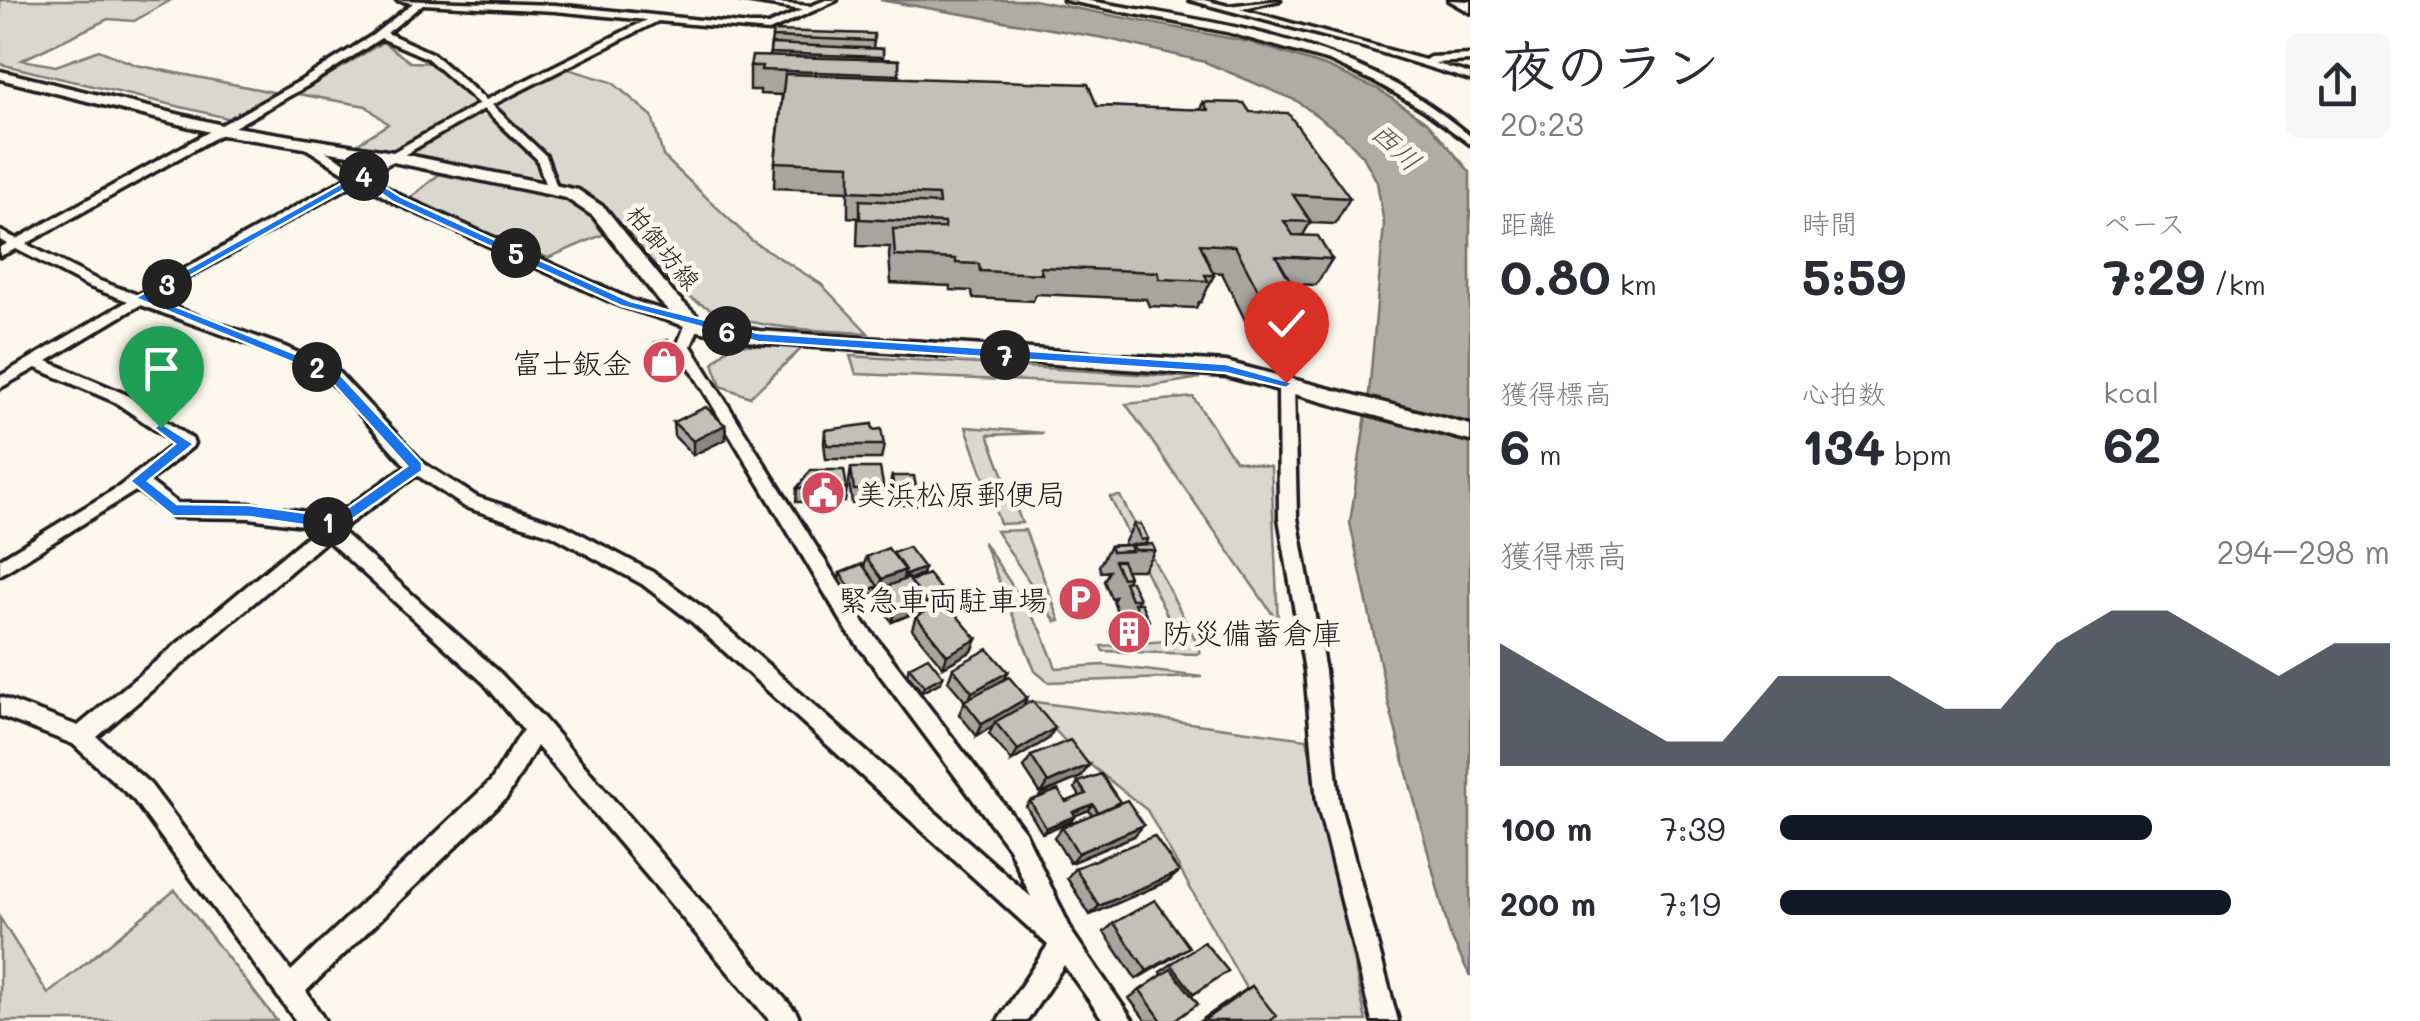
<!DOCTYPE html>
<html lang="ja">
<meta charset="utf-8">
<style>
body{margin:0;font-family:Mali,"Klee One",sans-serif;background:#f7f7f7;color:#2b2b33;height:100vh;display:flex;flex-direction:column;font-size:38px;white-space:nowrap}
*{box-sizing:border-box;margin:0}
p{font-size:32px;color:#7c7c81}
.icon{flex:none;width:55px;height:55px;fill:none;stroke:currentColor;stroke-width:2;stroke-linecap:round;stroke-linejoin:round}
.map{position:relative;flex:1;overflow:hidden}
.details{display:flex;flex-direction:column;background:#fff;width:950px}
.details>*{flex:none}
.pin{position:absolute;display:grid;place-items:center;width:85px;height:85px;color:#fff;margin:-102px -42px;border-radius:50% 50% 50% 0;rotate:-45deg;box-shadow:0 0 10px #0007}
.pin .icon{rotate:45deg}
.km{position:absolute;width:50px;height:50px;margin:-25px;border-radius:50%;background:#222;color:#fff;font-size:28px;line-height:50px;text-align:center}
.round{display:grid;place-items:center;flex:none;width:105px;height:105px;border-radius:15px;background:#f7f7f7}
.headline{display:flex;align-items:center;justify-content:space-between;height:170px;padding:0 30px}
h1{font-size:55px;font-weight:700;line-height:75px}
.stats{display:grid;grid-template-columns:repeat(3,1fr);gap:15px;height:170px;padding:10px 30px}
.stats div{display:grid;align-content:center}
.stats b{font-size:50px;font-weight:700}
.stats small{font-size:28px;font-weight:400}
.stats p{font-size:28px}
.chart{height:280px;padding:20px 30px}
.chart p{display:flex;justify-content:space-between}
.chart svg{width:100%;height:180px;margin-top:10px;fill:#111827;opacity:.7}
ul{padding:0 30px;list-style:none;font-size:32px}
li{display:grid;grid-template-columns:160px 120px 1fr;align-items:center;height:75px}
li i{height:25px;border-radius:12px;background:#111827}
main{display:flex;flex:1;min-height:0}
.map>svg:first-child{display:block}
.green{fill:#dad7ce;stroke:#7b7a75;stroke-width:2.5}
.water{fill:#afaca5;stroke:#74726e;stroke-width:2.5}
.lines{fill:none;stroke-linecap:round;stroke-linejoin:round}
.street-casing{stroke:#1c1c1c;stroke-width:7}
.secondary-casing{stroke:#1c1c1c;stroke-width:7}
.highway-casing{stroke:#1c1c1c;stroke-width:8}
.street{fill:#fbf7ec;fill-rule:evenodd}
.secondary{fill:#fbf7ec;fill-rule:evenodd}
.highway{fill:#fbf7ec;fill-rule:evenodd}
.wall{fill:#a8a59e;stroke:#1c1c1c;stroke-width:2.5}
.shaded-wall{fill:#888681;stroke:#1c1c1c;stroke-width:2.5}
.building{fill:#c3c0b8;stroke:#1c1c1c;stroke-width:2.5}
.route{fill:#1a73e8;stroke:#fff;stroke-width:2.5}
.labels{text-anchor:middle;dominant-baseline:central;stroke-width:9;stroke-linejoin:round;paint-order:stroke}
.far-street-label{font-size:25px;fill:#1c1c1c;stroke:#fbf7ec}
.far-water-label{font-size:28px;font-style:italic;fill:#575653;stroke:#fbf7ec}
.poi-label{font-size:30px;fill:#1c1c1c;stroke:#fbf7ec;text-anchor:end}
</style>
<main>
<div class="map">
<svg width="1470" height="1021" viewBox="0 0 1470 1021">
<rect width="100%" height="100%" fill="#fbf7ec"/>
<filter id="ink" filterUnits="userSpaceOnUse"><feTurbulence type="fractalNoise" baseFrequency=".01" numOctaves="2"/><feDisplacementMap in="SourceGraphic" scale="20" xChannelSelector="R" yChannelSelector="G"/><feConvolveMatrix kernelMatrix="1 2 1 2 8 2 1 2 1" color-interpolation-filters="sRGB"/></filter>
<g filter="url(#ink)">
<!-- green -->
<path class="green" d="M0,0H171L134,21L108,19L22,60L56,66L99,50L136,65L293,96L248,123L0,64Z
M383,42L410,62L437,63L484,108L565,68L612,82L652,116L663,156L751,240L821,284L868,333C809,330 736,330 686,295C662,279 642,247 623,226L548,258L409,199L454,162L355,145L388,124L366,106L298,94Z
M732,344L803,347L750,397L721,386L713,363Z
M850,356L1200,378L1152,386L856,374Z
M1193,397L1235,460L1271,467L1278,622L1126,404Z
M966,427L1044,433L988,435L1022,523L1000,524Z
M1120,496L1195,639L1200,652L1196,654L1103,651L1101,646L1179,640L1110,497Z
M1025,530L1060,621L1056,622L996,531Z
M983,541L1041,630L1056,668L1103,665L1202,677L1048,682L1035,671Z
M1028,701L1307,739L1366,1021H1264L1147,810L1078,755Z
M175,890L277,1021H0V918L48,994Z"/>
<!-- water -->
<path class="water" d="M880,0H1033L1249,42L1325,66L1378,89L1428,123L1470,172V976L1450,935L1389,705L1350,523L1369,394L1384,224L1377,182L1363,156L1343,135L1297,101L1205,62L1109,39Z"/>
<g class="lines">
<defs>
<path id="street" d="M397,0L555,5L750,25H768L802,10L739,0L811,6L826,0H837L769,31L658,21L492,105L546,156L557,187L555,190H547L537,159L484,109L367,176L401,196L631,300L698,321L700,324L691,346L862,620L1025,832L1073,934L1133,1021H1104L1064,965L1027,1021H998L1048,945L692,622L642,584L552,535L465,507L417,475L340,530L499,672L545,720L796,1012L800,1021H770L537,746L507,797L306,991L325,1021H296L134,800L73,744L0,716V697L78,726L318,527L249,518L173,517L137,490L0,575V559L120,486L175,443L115,402L36,368L0,388V376L128,301L87,286L16,249L0,256V247L7,244L0,240V231L17,239L300,81L373,35L413,3ZM423,4L555,11L647,20L486,100L433,54L387,33ZM381,38L427,58L479,104L359,171L312,143H304V147L350,176L138,295L97,280L26,244L307,86ZM359,181L393,202L621,306L685,326L677,346L848,632L1009,848L1031,897L706,610L656,574L564,525L477,497L423,463L336,370L285,347L150,299ZM140,305L275,353L326,376L406,466L335,516L249,504L177,503L149,481L192,447L194,443L192,439L125,394L47,361ZM327,540L485,684L523,730L491,781L291,971L150,784L97,737Z
M1064,0H1083C1185,17 1295,31 1387,80C1417,95 1444,115 1470,136V144L1424,110L1378,83L1329,61L1227,32Z
M1190,0H1204L1228,6L1280,0L1240,9L1425,60L1430,57L1470,55V61L1434,63L1470,74V80L1357,45Z
M1286,378L1294,383L1297,518L1325,671L1339,802L1398,1021H1372L1317,802L1305,671L1279,518L1278,383Z"/>
<path id="secondary" d="M0,71L222,125L393,152L578,190L605,208L673,293L700,319L759,331L1226,362L1470,425V441L1226,376L759,343L693,330L686,328L659,301L593,216L566,198L393,162L222,135L0,79Z"/>
<path id="highway" d="M1449,0L1470,1V12Z"/>
</defs>
<!-- street casing -->
<use href="#street" class="street-casing"/>
<!-- secondary casing -->
<use href="#secondary" class="secondary-casing"/>
<!-- highway casing -->
<use href="#highway" class="highway-casing"/>
<!-- street -->
<use href="#street" class="street"/>
<!-- secondary -->
<use href="#secondary" class="secondary"/>
<!-- highway -->
<use href="#highway" class="highway"/>
</g>
<!-- wall -->
<path class="wall" d="M773,31L874,41L873,48L883,49V59L899,60V78L1097,106L1200,110L1203,102L1250,112L1350,198L1335,224L1310,223L1303,235L1332,259L1316,285L1293,284L1302,301L1286,328L1248,326L1222,273L1213,272L1214,275L1201,302H1199L1196,308L1149,306L1146,299L1036,294L1033,301L973,298L972,291L950,290V286L891,283L889,255L890,247L857,246L858,218L848,217V191L774,188L775,162L782,95L760,94V90H750V66L769,57Z
M673,422L725,425L726,439L693,455L674,436Z
M825,430H873L884,445L881,459H826L824,443Z
M851,468L884,490L881,504H852L849,482Z
M892,476L918,498L916,505H894L890,483Z
M797,488H847L845,502H796Z
M1134,524L1148,539L1145,544L1155,550L1143,570H1126L1129,577L1127,582L1139,599L1136,603L1149,621L1137,640L1130,641L1122,623L1125,618L1120,619L1113,601L1115,597L1111,598L1104,581L1109,571L1101,572L1099,566L1110,546L1123,545Z
M893,553L924,568L922,574L909,580L945,595L943,602L924,610L921,605L919,611L892,622L878,602L880,592L877,589V593L855,602L839,580L840,573L864,567L866,557Z
M916,616L977,639L972,651L943,667L912,629Z
M909,667L943,676L941,682L922,692L907,674Z
M953,668L1008,672L1005,679L1027,698L1023,707L1048,739L1012,761L989,734L993,726L977,736L959,714L965,701L948,681Z
M1031,756L1081,777L1041,794L1024,768Z
M1078,782L1134,836L1070,863L1054,837L1062,827L1092,815L1089,810L1075,815L1071,821L1042,833L1026,806L1030,801L1066,802L1080,796L1075,788Z
M1075,868L1168,881L1090,915L1067,878Z
M1114,923L1177,955L1136,979L1104,932Z
M1204,942L1228,971L1191,996L1174,1021H1146L1129,998L1162,975L1160,972Z
M1252,986L1269,1021H1200L1239,994Z"/>
<!-- shaded-wall -->
<path class="shaded-wall" d="M673,352L674,359L661,362L660,355Z
M725,425L726,439L693,455V441Z
M924,568L922,574L904,582L906,575Z
M905,570L902,583L881,589L880,592L882,579Z
M878,586L877,593L855,602L856,596Z
M945,595L943,602L924,610L926,603Z
M923,598L919,611L892,622L895,609Z
M977,639L972,651L943,667L947,655Z
M1008,672L1002,685L967,704L972,692Z
M943,676L941,682L922,692L924,686Z
M1027,698L1021,710L995,722L993,726L977,736L982,724Z
M1055,728L1048,739L1012,761L1018,750Z
M1089,765L1081,777L1041,794L1048,783Z
M1093,804L1089,810L1069,818L1073,812Z
M1075,816L1071,821L1042,833L1046,828Z
M1144,825L1134,836L1070,863L1078,853Z
M1179,872L1168,881L1090,915L1099,906Z
M1189,947L1177,955L1136,979L1147,971Z"/>
<!-- building -->
<path class="building" d="M773,31L874,34V41L772,37Z
M771,44L883,49V57L770,53Z
M752,56L899,60V75L761,70L762,66H750Z
M785,74L1088,84L1097,106L1208,110L1203,102L1244,103L1250,112L1288,113L1350,198L1293,195L1311,222L1284,221L1293,235L1318,236L1332,259L1276,256L1302,301L1263,299L1235,246L1200,244L1214,275H1205L1208,281L1160,279L1158,272L1040,267L1042,274L980,271L979,264L956,263V259L895,256L893,229L945,228L944,223L860,219V200L939,204L938,195L850,191V165L775,162Z
M668,340L673,352L660,355L655,343Z
M706,407L725,425L693,441L673,422Z
M872,424L873,430L881,429L884,445H827L825,430Z
M851,468H880L884,490H854Z
M811,470H844L847,488H797Z
M892,476H914L918,498H895Z
M1134,524H1141L1148,539L1141,540Z
M1152,544L1155,550H1135L1132,545Z
M1130,545L1132,551L1112,552L1110,546Z
M908,547L924,568L906,575L904,573L905,570L893,553Z
M888,548L905,570L882,579L866,557Z
M1114,561H1122L1129,577L1122,578Z
M862,564L878,586L856,596L840,573Z
M928,574L945,595L926,603L910,581Z
M908,578L923,598L895,609L881,589Z
M1131,581L1139,599H1131L1124,582Z
M945,602L977,639L947,655L916,616Z
M1134,603H1141L1149,621H1142Z
M988,649L1008,672L972,692L953,668Z
M928,657L943,676L924,686L909,667Z
M1009,677L1027,698L982,724L964,701Z
M1032,701L1055,728L1018,750L995,722Z
M1070,740L1089,765L1048,783L1031,756Z
M1101,774L1120,802L1098,812L1093,804L1073,812L1075,816L1046,828L1030,801L1058,790L1066,802L1086,794L1078,782Z
M1127,800L1144,825L1078,853L1062,827Z
M1154,836L1179,872L1099,906L1075,868Z
M1155,900L1189,947L1147,971L1114,923Z
M1204,942L1228,971L1194,994L1171,964Z
M1171,969L1198,1004L1174,1021H1162L1140,990Z
M1252,986L1276,1016L1269,1021H1203Z"/>
</g>
<!-- route -->
<path class="route" d="M362,172L401,197L630,301L758,333L1226,364L1293,383L1286,388L1226,373L758,342L621,306L393,202L362,180L152,297L336,370L422,463V471L337,530L249,517L173,516L130,481L175,444L154,428L161,423L194,444L148,481L177,504L249,505L335,517L407,466L326,376L135,298Z"/>
<!-- icons -->
<defs>
<symbol id="shop-disc" viewBox="-11 -11 22 22"><circle r="9.5" fill="#d1495b" stroke="#fbf7ec"/><path d="M-5-2.5h2.3a2.7 3.5 0 0 1 5.4 0H5L5.5 6h-11ZM-1.5-2.5h3a1.5 2.3 0 0 0-3 0Z" fill="#fff"/></symbol>
<symbol id="civic-disc" viewBox="-11 -11 22 22"><circle r="9.5" fill="#d1495b" stroke="#fbf7ec"/><path d="M-.6-6.5H3V-4.5H.6V-3L4-1V1h2V6H-6V1h2V-1L-.6-3ZM-1.2 2.5V6h2.4V2.5Z" fill="#fff"/></symbol>
<symbol id="parking-disc" viewBox="-11 -11 22 22"><circle r="9.5" fill="#d1495b" stroke="#fbf7ec"/><path d="M-3.5-5.5H1a3.5 3.5 0 0 1 0 7H-1V5.5H-3.5ZM-1-3.4V-.6H.8a1.4 1.4 0 0 0 0-2.8Z" fill="#fff"/></symbol>
<symbol id="building-disc" viewBox="-11 -11 22 22"><circle r="9.5" fill="#d1495b" stroke="#fbf7ec"/><path d="M-4-6H4V6H1V3H-1V6H-4ZM-2.5-4.3h1.7v1.8h-1.7ZM.8-4.3h1.7v1.8H.8ZM-2.5-1h1.7V.8h-1.7ZM.8-1h1.7V.8H.8Z" fill="#fff"/></symbol>
</defs>
<g fill-rule="evenodd">
<use href="#shop-disc" x="639" y="337" width="50" height="50"/>
<use href="#civic-disc" x="798" y="468" width="50" height="50"/>
<use href="#parking-disc" x="1055" y="574" width="50" height="50"/>
<use href="#building-disc" x="1104" y="607" width="50" height="50"/>
</g>
<g class="labels">
<!-- far-street labels -->
<g class="far-street-label">
<text transform="translate(664 247) rotate(51)">柏御坊線</text>
</g>
<!-- far-water labels -->
<g class="far-water-label">
<text transform="translate(1397 146) rotate(43)">西川</text>
</g>
<!-- poi labels -->
<g class="poi-label">
<text x="632" y="362">富士鈑金</text>
<text x="856" y="493" text-anchor="start">美浜松原郵便局</text>
<text x="1048" y="599">緊急車両駐車場</text>
<text x="1162" y="632" text-anchor="start">防災備蓄倉庫</text>
</g>
</g>
</svg>
<div class="pin" style="left:161px;top:428px;background:#1e9e55"><svg class="icon" aria-label="arrive" viewBox="0 0 24 24"><path d="M6 21V4h12l-3 4 3 4H6"/></svg></div>
<div class="pin" style="left:1286px;top:383px;background:#d93025"><svg class="icon" aria-label="check" viewBox="0 0 24 24"><path d="M5 12l5 5 9-10"/></svg></div>
<b class="km" style="left:328px;top:522px">1</b>
<b class="km" style="left:317px;top:367px">2</b>
<b class="km" style="left:167px;top:284px">3</b>
<b class="km" style="left:364px;top:176px">4</b>
<b class="km" style="left:516px;top:253px">5</b>
<b class="km" style="left:727px;top:331px">6</b>
<b class="km" style="left:1005px;top:355px">7</b>
</div>
<section class="details">
<div class="headline"><div><h1>夜のラン</h1><p>20:23</p></div><a class="round"><svg class="icon" aria-label="share" viewBox="0 0 24 24"><path d="M12 15V3M7 8l5-5 5 5M5 13v7h14v-7"/></svg></a></div>
<div class="stats">
<div><p>距離</p><b>0.80<small> km</small></b></div>
<div><p>時間</p><b>5:59</b></div>
<div><p>ペース</p><b>7:29<small> /km</small></b></div>
</div>
<div class="stats">
<div><p>獲得標高</p><b>6<small> m</small></b></div>
<div><p>心拍数</p><b>134<small> bpm</small></b></div>
<div><p>kcal</p><b>62</b></div>
</div>
<div class="chart"><p><span>獲得標高</span>294–298 m</p>
<svg viewBox="0 0 160 44" preserveAspectRatio="none"><path d="M0 44V14L10 22L20 30L30 38L40 38L50 22L60 22L70 22L80 30L90 30L100 14L110 6L120 6L130 14L140 22L150 14L160 14V44z"/></svg>
</div>
<ul>
<li><b>100 m</b>7:39<i style="width:61%"></i></li>
<li><b>200 m</b>7:19<i style="width:74%"></i></li>
</ul>
</section>
</main>
